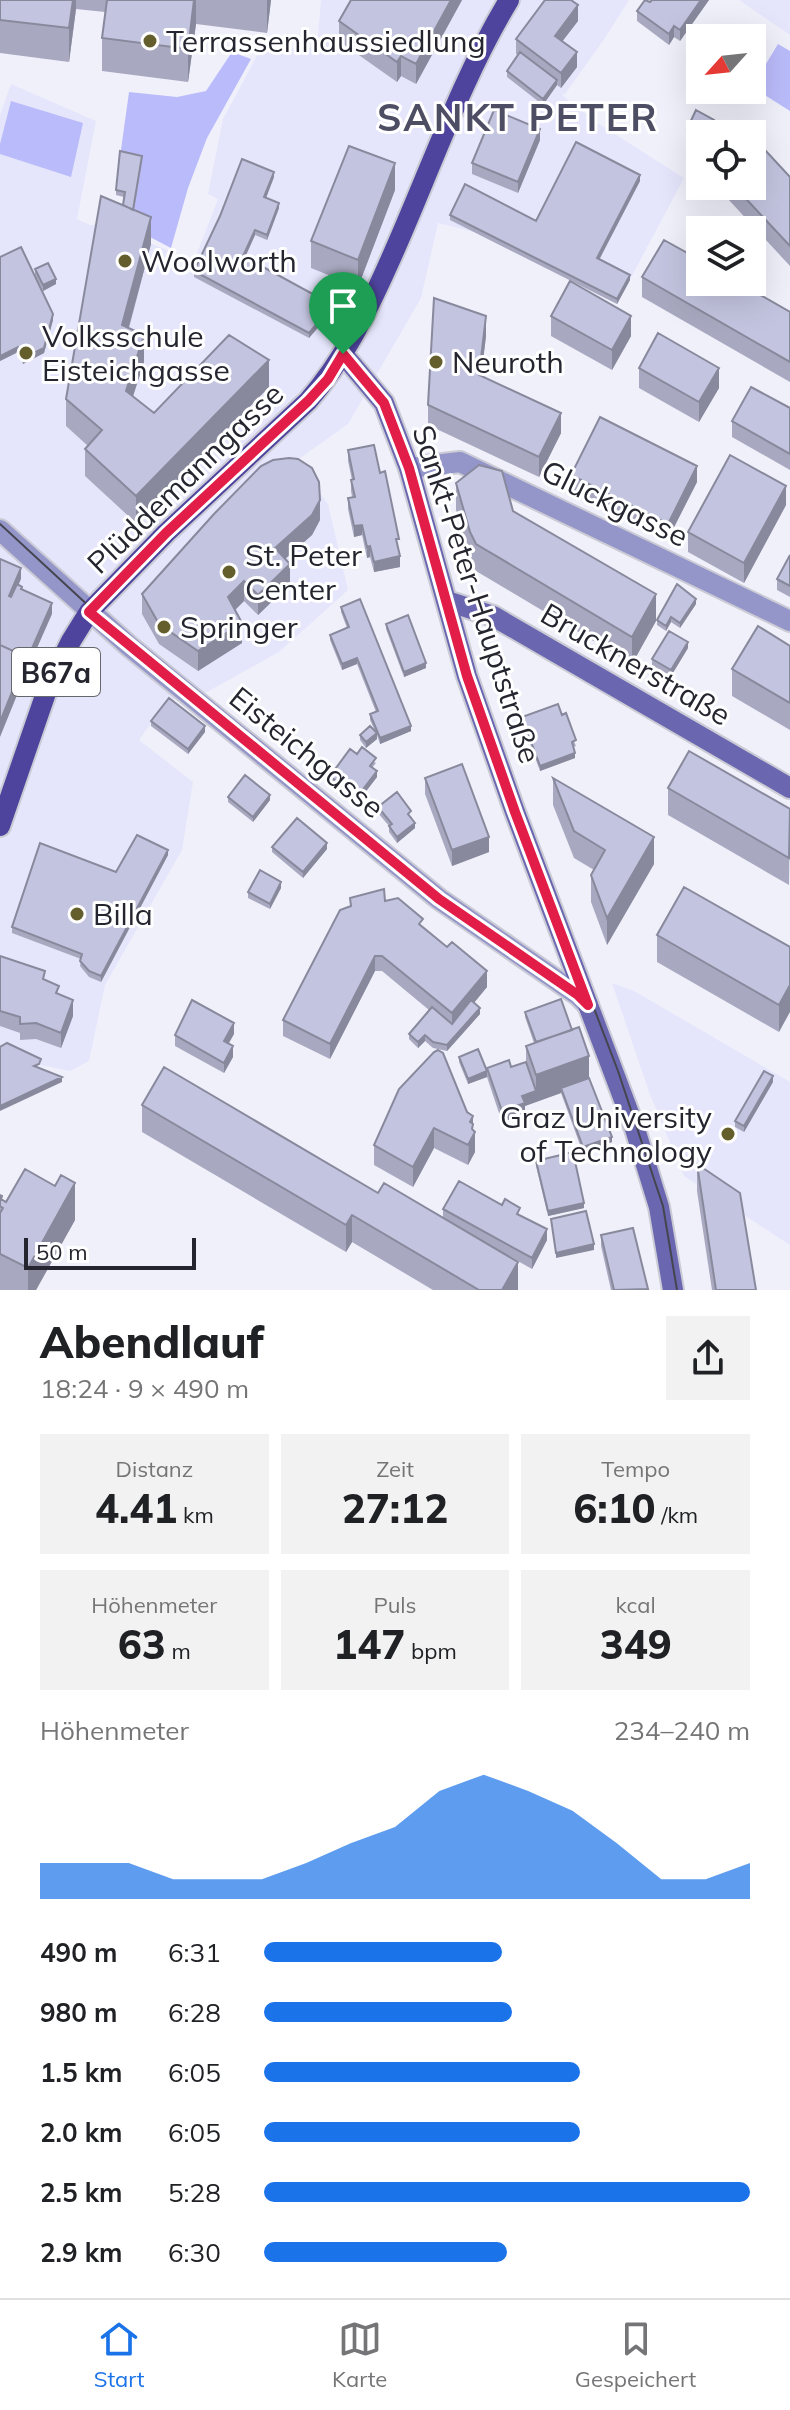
<!DOCTYPE html>
<html lang="de">
<meta charset="utf-8">
<style>
body{margin:0;font-family:Mulish,sans-serif;background:#f2f2f2;color:#202124;height:100vh;display:flex;flex-direction:column;font-size:30px;white-space:nowrap}
*{box-sizing:border-box;margin:0}
p{font-size:26px;color:#757577}
.icon{flex:none;width:44px;height:44px;fill:none;stroke:currentColor;stroke-width:2;stroke-linecap:round;stroke-linejoin:round}
.map{position:relative;height:1290px;overflow:hidden}
.panel{display:flex;flex-direction:column;background:#fff;flex:1}
.panel>*{flex:none}
.needle{width:52px;rotate:243deg}
.fabs{position:absolute;left:686px;top:24px;display:grid;gap:16px}
.fabs a{display:grid;place-items:center;width:80px;height:80px;border-radius:0px;background:#fff;box-shadow:0 8px 32px #0002;font-size:40px}
.scale{position:absolute;left:24px;bottom:20px;width:172px;box-sizing:border-box;padding-left:8px;border:4px solid #25252f;border-top:0;font-size:22px;line-height:28px;white-space:nowrap;color:#25252f;-webkit-text-stroke:6px #fff;paint-order:stroke}
.pin{position:absolute;display:grid;place-items:center;width:68px;height:68px;color:#fff;margin:-82px -34px;border-radius:50% 50% 50% 0;rotate:-45deg;box-shadow:0 0 8px #0007}
.pin .icon{rotate:45deg}
.round{display:grid;place-items:center;flex:none;width:84px;height:84px;border-radius:0px;background:#f2f2f2}
.head{display:flex;align-items:center;justify-content:space-between;height:136px;padding:0 40px}
h1{font-size:44px;font-weight:800;line-height:60px}
.figures{display:grid;grid-template-columns:repeat(3,1fr);gap:12px;height:136px;padding:8px 40px}
.figures div{display:grid;align-content:center;border-radius:0px;background:#f2f2f2;text-align:center}
.figures b{font-size:40px;font-weight:800}
.figures small{font-size:22px;font-weight:400}
.figures p{font-size:22px}
.chart{height:224px;padding:16px 40px}
.chart p{display:flex;justify-content:space-between}
.chart svg{width:100%;height:144px;margin-top:8px;fill:#1a73e8;opacity:.7}
ul{padding:0 40px;list-style:none;font-size:26px}
li{display:grid;grid-template-columns:128px 96px 1fr;align-items:center;height:60px}
li i{height:20px;border-radius:10px;background:#1a73e8}
.tab-bar{display:flex;justify-content:space-around;align-items:center;height:112px;border-top:2px solid #e0e0e0;background:#fff;font-size:22px;color:#757577}
.tab-bar a{display:grid;justify-items:center;gap:4px}
.tab-bar .on{color:#1a73e8}
.map>svg:first-child{display:block}
.built{fill:#e5e6fb}
.green{fill:#babbfa}
.lines{fill:none;stroke-linecap:round;stroke-linejoin:round}
.street-casing{stroke:#cbcbd6;stroke-width:24}
.secondary-casing{stroke:#cbcbd6;stroke-width:24}
.primary-casing{stroke:#cbcbd6;stroke-width:24}
.street{stroke:#9495c8;stroke-width:20}
.secondary{stroke:#6a67b0;stroke-width:20}
.primary{stroke:#4e449e;stroke-width:20}
.tram{stroke:#454550;stroke-width:2}
.wall{fill:#a8a9c0}
.shaded-wall{fill:#88899c}
.building{fill:#c3c4df;stroke:#88899c;stroke-width:2}
.route-casing{stroke:#fff;stroke-width:16}
.route{stroke:#e11d48;stroke-width:10}
.poi-dot{fill:#635e2b;stroke:#fff;stroke-width:3}
.labels{text-anchor:middle;dominant-baseline:central;stroke-width:6;stroke-linejoin:round;paint-order:stroke}
.shield{fill:#fff;stroke:#66666d;stroke-width:2}
.shield-label{font-size:28px;font-weight:bold;fill:#25252f}
.poi-label{font-size:30px;fill:#25252f;stroke:#fff;text-anchor:start}
.street-label{font-size:30px;fill:#25252f;stroke:#fff}
.district-label{font-size:38px;font-weight:bold;letter-spacing:2px;fill:#4d4d64;stroke:#fff}
</style>
<div class="map">
<svg width="790" height="1290" viewBox="0 0 790 1290">
<rect width="100%" height="100%" fill="#f0f0fb"/>
<!-- built -->
<path class="built" d="M321,0H629L605,38L565,94L562,95L596,122L684,178L617,304L474,232L438,223L421,298L348,424L296,461L328,504L348,590L279,652L207,692L167,701L139,740L193,782L182,850L105,985L89,1061L70,1071L41,1065L0,1045V115L11,84L96,121L77,219L90,225L101,224L170,251L166,264L189,274L218,199L208,194L223,119L260,50L317,47Z
M739,0H790V35Z
M612,983L634,991L790,1082V1245L684,1176L649,1092Z"/>
<!-- green -->
<path class="green" d="M778,44L790,51V111L752,87Z
M232,52L251,59L207,138L188,188L171,248L131,227L120,157L129,92L177,97L206,91Z
M11,101L83,123L71,177L0,154V144Z"/>
<g class="lines">
<defs>
<path id="street" d="M409,468L460,462L790,621
M0,530L129,646L439,899L578,995L588,1005"/>
<path id="secondary" d="M343,354L384,403L409,468L467,676L515,812L635,1129L659,1207L673,1290
M447,601L493,616L790,788"/>
<path id="primary" d="M0,826L47,690L71,641L89,612L166,533L308,401C343,361 366,314 388,265C428,177 459,83 509,0"/>
</defs>
<!-- street casing -->
<use href="#street" class="street-casing"/>
<!-- secondary casing -->
<use href="#secondary" class="secondary-casing"/>
<!-- primary casing -->
<use href="#primary" class="primary-casing"/>
<!-- street -->
<use href="#street" class="street"/>
<!-- secondary -->
<use href="#secondary" class="secondary"/>
<!-- primary -->
<use href="#primary" class="primary"/>
<!-- tram -->
<path class="tram" d="M0,524L92,609L154,661L442,897L587,997L595,1011L618,1071L663,1206L677,1290"/>
</g>
<!-- wall -->
<path class="wall" d="M0,0H271L267,33L196,24L188,82L102,71V38L105,12L76,9L69,62L0,53Z
M462,0L416,84L401,76L397,82L339,41V21Z
M652,0H709L680,41L674,37L669,45L637,21V11Z
M578,21L562,41L577,67L561,88L557,85L543,105L507,77V71L518,55L516,54V39Z
M714,125L700,134V141L687,134V129Z
M540,140L518,193L472,174V163Z
M142,161L134,210L151,244L129,328L144,362L133,396L154,413L269,387L136,523L85,476V449L88,446L66,426V399L123,205L124,197L116,195V190Z
M274,177L266,198L279,208L267,240L255,235L245,257L333,310L309,338L194,277V271Z
M790,177V266L716,186H752Z
M640,181L599,259L630,280L617,304L450,220V215L536,221Z
M395,190L358,287L311,268V241Z
M0,257L53,320L44,353L23,364L18,352L0,361Z
M35,269L56,284L43,291L35,275Z
M642,277L790,312V382L642,297Z
M551,316L631,336L612,370L551,336Z
M486,336L481,376L561,433L539,477L428,425V405Z
M639,368L719,388L699,422L639,388Z
M790,408V470L732,437V421Z
M348,450L380,473L399,549L400,567L374,572L370,557L367,558L362,535L354,537L348,509V498L352,497L351,491V480H352L348,461Z
M571,475L697,482L668,539L571,491Z
M456,483L513,511L656,621L632,664L476,571L470,559L456,510Z
M786,505L744,583L688,552V532Z
M320,520L312,535L285,559L290,584L258,615L244,601L235,610L242,643L198,671L159,644L142,614V594Z
M790,555V597L777,590V579Z
M696,604L680,628L671,622L666,631L657,625V620Z
M341,607L411,731L380,744L377,735V739L366,748L360,740V735L375,731L370,720V714L376,712L357,664L342,670L330,640V635L347,628L341,612Z
M386,624L426,668L404,677L386,629Z
M790,646V730L732,696V669Z
M688,648L671,676L652,665V659Z
M562,715L576,746L573,747L575,758L540,771L522,722V717Z
M151,721L205,732L188,754L151,726Z
M357,754L376,763L372,768L377,777L357,803L330,781V776Z
M425,778L489,852L452,866L425,794Z
M553,778L654,864L607,945L591,902V875L594,870L574,858L553,805Z
M668,788L790,809L789,885L668,815Z
M228,797L270,800L253,822L228,802Z
M378,807L411,816L415,828L397,843L389,832V826L378,813Z
M272,847L327,849L303,878L272,852Z
M168,855L101,982L89,977L80,966L81,959L12,933V927L116,872Z
M281,888L270,909L248,898V892Z
M350,898L385,901L423,928L487,987L474,1003L480,1014L447,1051L433,1048L425,1041L418,1048L409,1039V1034L429,1010L382,971H375L330,1059L283,1036V1020L350,907Z
M657,935L790,947L779,1032L657,962Z
M0,956L45,980L59,994L73,1016L61,1048L36,1039L20,1040V1033L0,1026Z
M525,1012L589,1078L612,1142L583,1153L561,1093L525,1106V1114L502,1122L487,1077L468,1084L459,1062V1057L487,1071L511,1067L526,1062V1046L534,1043L525,1017Z
M234,1034L228,1043L233,1057L224,1073L175,1046V1035Z
M773,1082L744,1132L735,1127V1121Z
M399,1089L473,1131L475,1152L468,1165L434,1148L413,1187L374,1165V1145Z
M142,1105L443,1218V1209L520,1216L547,1240L532,1269L489,1245L518,1262V1290H433L352,1242L346,1252L142,1132Z
M536,1161L584,1208L548,1216L536,1166Z
M697,1164L756,1290H712L697,1191Z
M0,1195L2,1200L6,1202L75,1220L36,1290H0Z
M601,1235L648,1290H611L601,1246Z"/>
<!-- shaded-wall -->
<path class="shaded-wall" d="M73,0H76V9L69,62V28Z
M194,0H196V24L188,82V49Z
M267,0H271L267,33Z
M451,0H462L416,84V64Z
M701,0H709L680,41V30Z
M578,5V21L555,51V36Z
M674,26V37L669,45V34Z
M577,52V67L561,88V73Z
M401,56V76L397,82V62Z
M557,80V85L543,105V99Z
M714,120V125L709,134H707Z
M540,129V140L518,193V182Z
M395,163V190L358,287V260Z
M274,172V177L264,203V197Z
M640,175V181L597,264V258Z
M279,203V208L267,240V235Z
M151,217V244L122,352V325Z
M255,230V235L243,262V256Z
M630,275V280L617,304V299Z
M56,279V284L43,291V285Z
M333,305V310L309,338V333Z
M53,314V320L44,353L23,364V358Z
M486,316V336L479,395V375Z
M631,316V336L612,370V350Z
M144,335V362L126,418V391Z
M18,347V352L0,361V356Z
M269,360V387L136,523V496Z
M719,368V388L699,422V402Z
M561,413V433L539,477V457Z
M697,466V482L668,539V524Z
M786,486V505L744,583V563Z
M320,500V520L312,535L275,568V548Z
M362,525V535L354,537V526Z
M370,546V557L367,558V547Z
M400,556V567L374,572V562Z
M290,564V584L258,615V595Z
M21,568V579L9,607V596Z
M244,581V601L228,617V597Z
M656,594V621L632,664V637Z
M696,599V604L680,628V623Z
M52,603V614L26,673L0,737V722L26,657Z
M671,617V622L666,631V626Z
M242,623V643L198,671V651Z
M688,642V648L671,676V670Z
M357,658V664L342,670V664Z
M426,663V668L404,677V672Z
M205,726V732L188,754V749Z
M411,726V731L380,744V738Z
M377,733V739L366,748V742Z
M575,753V758L540,771V766Z
M377,771V777L357,803V797Z
M270,795V800L253,822V817Z
M415,823V828L397,843V837Z
M489,837V852L452,866V850Z
M654,837V864L607,945V918Z
M327,843V849L303,878V872Z
M168,850V855L101,982V976Z
M281,882V888L270,909V904Z
M375,956V971L330,1059V1044Z
M487,971V987L452,1029V1013Z
M790,985V1012L779,1032V1005Z
M73,1000V1016L61,1048V1033Z
M480,1008V1014L447,1051V1045Z
M234,1023V1034L224,1052V1041Z
M425,1035V1041L418,1048V1042Z
M233,1046V1057L224,1073V1063Z
M589,1056V1083L561,1088V1093L536,1102V1075Z
M487,1071V1077L468,1084V1079Z
M773,1076V1082L744,1132V1126Z
M62,1077V1082L0,1111V1106Z
M536,1091V1102L525,1106V1114L502,1122V1111L522,1096Z
M473,1116V1136L475,1132V1152L468,1165L470,1122Z
M434,1128V1148L413,1187V1167Z
M612,1137V1142L583,1153V1147Z
M75,1183V1220L36,1290H28V1268Z
M584,1203V1208L548,1216V1211Z
M352,1215V1242L346,1252V1225Z
M547,1229V1240L532,1269V1258Z
M594,1244V1250L556,1258V1253Z
M518,1262V1290H502Z"/>
<!-- building -->
<path class="building" d="M0,0H73L69,28L0,20Z
M107,0H194L188,49L102,38Z
M351,0H451L416,64L401,56L397,62L339,21Z
M545,0H571L578,5L555,36L577,52L561,73L516,39Z
M645,0L650,2L652,0H701L680,30L674,26L669,34L637,11Z
M520,52L557,80L543,99L507,71Z
M494,110L540,129L518,182L472,163Z
M696,110L714,120L707,134H700V136L687,129Z
M742,125L750,134H732Z
M752,136L790,177V246L734,186H752Z
M576,142L640,175L597,258L630,275L617,299L450,215L465,184L536,221Z
M349,146L395,163L358,260L311,241Z
M120,151L142,156L133,210L123,205L125,192L116,190Z
M242,159L274,172L264,197L279,203L267,235L255,230L243,256L333,305L309,333L194,271L220,216Z
M101,196L151,217L122,325L144,335L126,391L154,413L229,335L269,360L136,496L85,449L102,430L66,399Z
M664,240L700,260V282H738L790,312V362L642,277Z
M21,247L53,314L44,348L23,358L18,347L0,356V257Z
M48,263L56,279L43,285L35,269Z
M570,281L631,316L612,350L551,316Z
M434,298L486,316L479,375L561,413L539,457L428,405Z
M658,333L719,368L699,402L639,368Z
M751,387L790,408V454L732,421Z
M600,417L697,466L668,524L571,475Z
M374,445L380,473L385,471L399,539H396L400,556L374,562L370,546L367,547L362,525L354,526L348,498L355,497L351,480L354,479L348,450Z
M730,455L786,486L744,563L688,532Z
M289,458L298,459L312,468L319,482L320,500L312,515L275,548L290,564L258,595L244,581L228,597L242,623L198,651L159,624L142,594L214,514L261,466L273,460Z
M479,465L502,471L513,511L656,594L632,637L476,544L470,532L456,483Z
M790,555V586L777,579Z
M0,559L21,568L9,596L11,597L17,584L22,587L21,589L52,603L26,662V657L0,645Z
M677,584L696,599L680,623L671,617L666,626L657,620Z
M360,599L411,726L380,738L370,714L378,711L357,658L342,664L330,635L349,627L341,607Z
M408,615L426,663L404,672L386,624Z
M758,626L790,646V703L732,669Z
M669,631L688,642L671,670L652,659Z
M0,645L26,657L0,722Z
M169,698L205,726L188,749L151,721Z
M558,704L562,715L566,713L576,740L572,742L575,753L540,766L522,717Z
M370,726L377,733L366,742L360,735Z
M362,747L376,758L370,766L377,771L357,797L330,776L350,749L357,754Z
M689,751L790,809L789,858L668,788Z
M462,764L489,837L452,850L425,778Z
M245,775L270,795L253,817L228,797Z
M553,778L654,837L607,918L591,875L605,850L574,831Z
M397,792L411,811L408,814L415,823L397,837L389,826L392,824L378,807Z
M297,818L327,843L303,872L272,847Z
M137,835L168,850L101,976L89,971L80,961L82,954L12,927L40,843L116,872Z
M260,870L281,882L270,904L248,892Z
M684,887L790,947V985L779,1005L657,935Z
M384,889L385,901L398,898L423,919L419,924L447,947L452,942L487,971L452,1013L382,956H375L330,1044L283,1020L340,910L351,906L350,898Z
M0,956L45,971L43,979L59,986L56,993L73,1000L61,1033L36,1023L20,1024V1017L0,1011Z
M561,999L572,1030L536,1042L525,1012Z
M192,1000L234,1023L224,1041L233,1046L224,1063L175,1035Z
M471,1000L480,1008L447,1045L433,1042L425,1035L418,1042L409,1034L432,1007L452,1024Z
M579,1027L589,1056L536,1075L526,1046Z
M7,1043L41,1059L39,1064L34,1066L62,1077L0,1106V1047Z
M478,1049L487,1071L468,1079L459,1057Z
M438,1050L443,1053L467,1112L473,1116L470,1122L473,1124L472,1129L475,1132L468,1145L434,1128L413,1167L374,1145L399,1089L434,1052Z
M509,1060L511,1067L526,1062L536,1091L522,1096L525,1103L502,1111L487,1068Z
M164,1067L378,1193L384,1183L518,1262L502,1290H479L352,1215L346,1225L142,1105Z
M764,1071L773,1076L744,1126L735,1121Z
M589,1078L612,1137L583,1147L561,1088Z
M573,1152L584,1203L548,1211L536,1161Z
M697,1164L740,1193L756,1290H716Z
M25,1169L55,1186L61,1175L75,1183L28,1268L0,1254V1213L3,1208L0,1206V1195L2,1196L1,1199L6,1202Z
M459,1181L502,1205L505,1199L520,1208L517,1214L547,1229L532,1258L443,1209Z
M586,1211L594,1244L556,1253L551,1219Z
M633,1228L648,1289L614,1290L601,1235Z"/>
<g class="lines">
<defs>
<path id="route" d="M343,354L384,403L409,468L467,676L515,812L588,1005L578,995L439,899L89,612L166,533L308,401L328,379Z"/>
</defs>
<!-- route casing -->
<use href="#route" class="route-casing"/>
<!-- route -->
<use href="#route" class="route"/>
</g>
<!-- markers -->
<g class="poi-dot">
<circle cx="150" cy="41" r="8"/>
<circle cx="125" cy="261" r="8"/>
<circle cx="26" cy="353" r="8"/>
<circle cx="436" cy="362" r="8"/>
<circle cx="229" cy="572" r="8"/>
<circle cx="164" cy="627" r="8"/>
<circle cx="77" cy="914" r="8"/>
<circle cx="728" cy="1134" r="8"/>
</g>
<g class="labels">
<!-- shield labels -->
<rect class="shield" x="12" y="648" width="88" height="48" rx="6"/>
<g class="shield-label">
<text x="56" y="672">B67a</text>
</g>
<!-- poi labels -->
<g class="poi-label">
<text x="166" y="41">Terrassenhaussiedlung</text>
<text x="141" y="261">Woolworth</text>
<text x="42" y="336">Volksschule<tspan x="42" dy="34">Eisteichgasse</tspan></text>
<text x="452" y="362">Neuroth</text>
<text x="245" y="555">St. Peter<tspan x="245" dy="34">Center</tspan></text>
<text x="180" y="627">Springer</text>
<text x="93" y="914">Billa</text>
<text x="712" y="1117" text-anchor="end">Graz University<tspan x="712" dy="34">of Technology</tspan></text>
</g>
<!-- street labels -->
<g class="street-label">
<text transform="translate(185 478) rotate(-44)">Plüddemanngasse</text>
<text transform="translate(615 503) rotate(26)">Gluckgasse</text>
<text transform="translate(477 594) rotate(72)">Sankt-Peter-Hauptstraße</text>
<text transform="translate(636 664) rotate(30)">Brucknerstraße</text>
<text transform="translate(307 752) rotate(39)">Eisteichgasse</text>
</g>
<!-- district labels -->
<g class="district-label">
<text x="518" y="117">SANKT PETER</text>
</g>
</g>
</svg>
<div class="fabs">
<a><svg class="needle" viewBox="-14 -14 28 28"><path d="M0-13l5 13h-10z" fill="#e53935"/><path d="M0 13l5-13h-10z" fill="#757577"/></svg></a>
<a><svg class="icon" aria-label="locate" viewBox="0 0 24 24"><circle cx="12" cy="12" r="6"/><path d="M12 2v4M12 18v4M2 12h4M18 12h4"/></svg></a>
<a><svg class="icon" aria-label="layers" viewBox="0 0 24 24"><path d="M12 4l9 5-9 5-9-5zM3 14l9 5 9-5"/></svg></a>
</div>
<div class="scale">50 m</div>
<div class="pin" style="left:343px;top:354px;background:#1e9e55"><svg class="icon" aria-label="arrive" viewBox="0 0 24 24"><path d="M6 21V4h12l-3 4 3 4H6"/></svg></div>
</div>
<section class="panel">
<div class="head"><div><h1>Abendlauf</h1><p>18:24 · 9 × 490 m</p></div><a class="round"><svg class="icon" aria-label="share" viewBox="0 0 24 24"><path d="M12 15V3M7 8l5-5 5 5M5 13v7h14v-7"/></svg></a></div>
<div class="figures">
<div><p>Distanz</p><b>4.41<small> km</small></b></div>
<div><p>Zeit</p><b>27:12</b></div>
<div><p>Tempo</p><b>6:10<small> /km</small></b></div>
</div>
<div class="figures">
<div><p>Höhenmeter</p><b>63<small> m</small></b></div>
<div><p>Puls</p><b>147<small> bpm</small></b></div>
<div><p>kcal</p><b>349</b></div>
</div>
<div class="chart"><p><span>Höhenmeter</span>234–240 m</p>
<svg viewBox="0 0 160 44" preserveAspectRatio="none"><path d="M0 44V33L10 33L20 33L30 38L40 38L50 38L60 33L70 27L80 22L90 11L100 6L110 11L120 17L130 27L140 38L150 38L160 33V44z"/></svg>
</div>
<ul>
<li><b>490 m</b>6:31<i style="width:49%"></i></li>
<li><b>980 m</b>6:28<i style="width:51%"></i></li>
<li><b>1.5 km</b>6:05<i style="width:65%"></i></li>
<li><b>2.0 km</b>6:05<i style="width:65%"></i></li>
<li><b>2.5 km</b>5:28<i style="width:100%"></i></li>
<li><b>2.9 km</b>6:30<i style="width:50%"></i></li>
</ul>
</section>
<nav class="tab-bar">
<a class="on"><svg class="icon" aria-label="home" viewBox="0 0 24 24"><path d="M3 11l9-7 9 7M6 9v11h12V9"/></svg>Start</a>
<a><svg class="icon" aria-label="map" viewBox="0 0 24 24"><path d="M3 6l6-2 6 2 6-2v14l-6 2-6-2-6 2zM9 4v14M15 6v14"/></svg>Karte</a>
<a><svg class="icon" aria-label="saved" viewBox="0 0 24 24"><path d="M7 4h10v16l-5-4-5 4z"/></svg>Gespeichert</a>
</nav>
